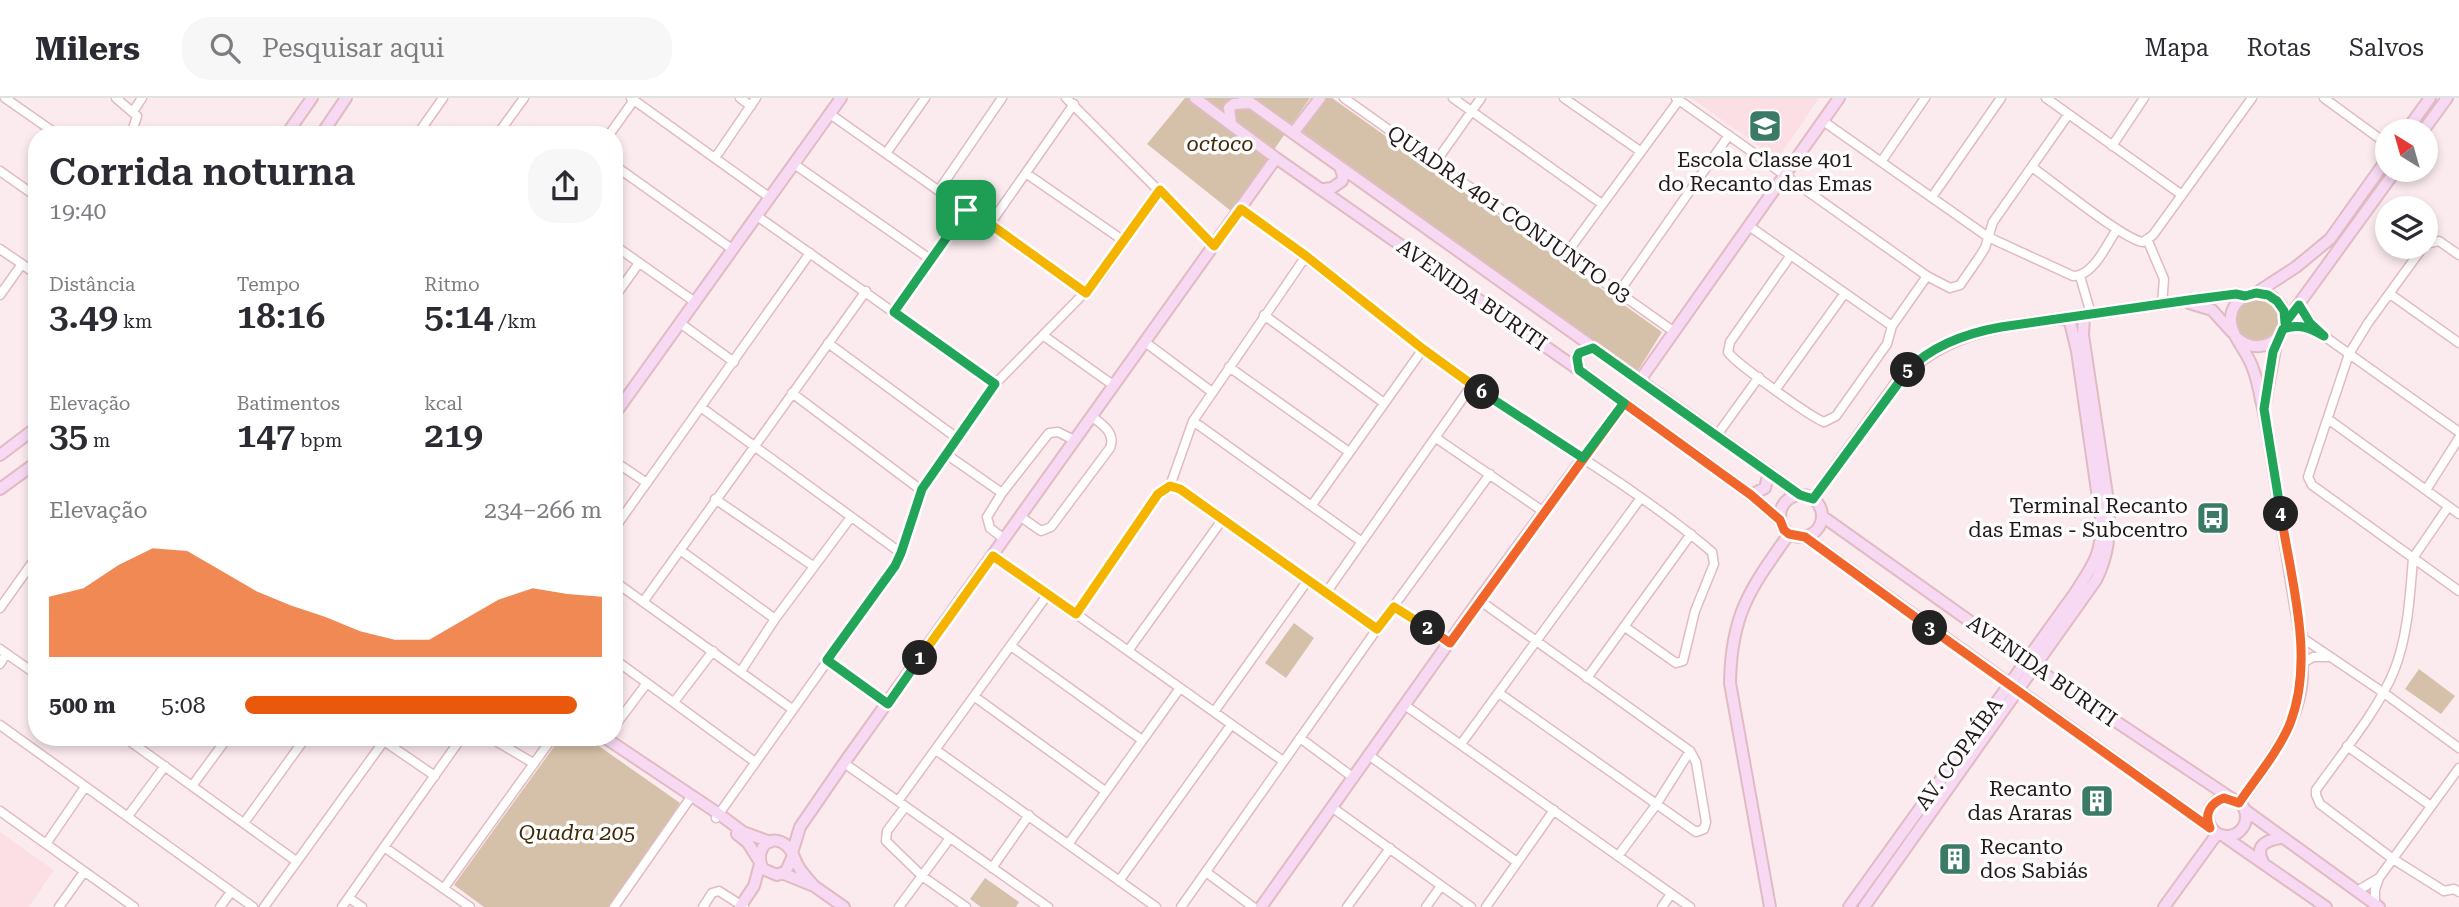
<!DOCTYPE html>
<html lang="pt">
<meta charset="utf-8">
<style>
body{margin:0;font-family:"Roboto Serif",serif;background:#f7f7f7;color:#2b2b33;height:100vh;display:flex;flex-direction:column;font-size:26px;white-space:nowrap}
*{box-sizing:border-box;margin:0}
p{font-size:23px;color:#7c7c81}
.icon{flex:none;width:38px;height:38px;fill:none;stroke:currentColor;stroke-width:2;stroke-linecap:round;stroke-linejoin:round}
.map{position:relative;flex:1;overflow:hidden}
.sheet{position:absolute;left:28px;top:28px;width:595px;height:620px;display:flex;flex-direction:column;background:#fff;border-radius:28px;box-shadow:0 4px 10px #0003}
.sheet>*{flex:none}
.needle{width:46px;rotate:323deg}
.tools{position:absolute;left:2375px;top:21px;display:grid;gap:14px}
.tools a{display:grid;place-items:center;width:63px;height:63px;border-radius:50%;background:#fff;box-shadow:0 4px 10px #0003;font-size:35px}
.pin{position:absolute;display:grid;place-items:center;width:60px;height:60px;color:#fff;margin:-30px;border-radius:14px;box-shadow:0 4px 10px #0006}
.km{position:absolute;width:35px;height:35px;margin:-18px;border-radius:50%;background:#222;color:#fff;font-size:19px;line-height:35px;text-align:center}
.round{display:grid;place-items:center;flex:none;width:74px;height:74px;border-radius:28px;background:#f7f7f7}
.summary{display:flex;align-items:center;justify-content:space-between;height:119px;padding:0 21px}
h1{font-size:38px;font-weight:600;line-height:52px}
.figures{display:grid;grid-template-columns:repeat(3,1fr);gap:10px;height:119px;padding:7px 21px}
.figures div{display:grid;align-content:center}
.figures b{font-size:35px;font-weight:600}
.figures small{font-size:19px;font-weight:400}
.figures p{font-size:19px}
.chart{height:196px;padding:14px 21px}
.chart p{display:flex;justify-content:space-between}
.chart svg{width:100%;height:126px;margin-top:7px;fill:#ea580c;opacity:.7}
ul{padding:0 21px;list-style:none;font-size:23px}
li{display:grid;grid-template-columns:112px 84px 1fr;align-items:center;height:52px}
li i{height:18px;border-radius:9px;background:#ea580c}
header{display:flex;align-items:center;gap:42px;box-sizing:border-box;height:98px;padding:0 35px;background:#fff;border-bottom:2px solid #e1e1e2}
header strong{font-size:33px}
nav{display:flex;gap:38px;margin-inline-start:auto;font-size:24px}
.search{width:490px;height:63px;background:#f7f7f7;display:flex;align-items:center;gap:18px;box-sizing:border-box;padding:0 24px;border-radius:28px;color:#7c7c81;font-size:26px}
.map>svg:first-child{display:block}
.built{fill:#fcdfe4}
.green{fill:#d5c1a9}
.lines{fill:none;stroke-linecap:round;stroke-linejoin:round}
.street-casing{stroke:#e1bbc2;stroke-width:11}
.secondary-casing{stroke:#e1bbc2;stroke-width:14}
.street{stroke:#fff;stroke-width:8}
.secondary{stroke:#f8d9f4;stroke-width:10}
.split-1-casing{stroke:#fff;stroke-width:14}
.split-2-casing{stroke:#fff;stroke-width:14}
.split-3-casing{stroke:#fff;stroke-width:14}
.split-4-casing{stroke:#fff;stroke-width:14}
.split-5-casing{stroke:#fff;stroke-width:14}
.split-6-casing{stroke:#fff;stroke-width:14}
.split-7-casing{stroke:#fff;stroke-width:14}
.split-1{stroke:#22a559;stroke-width:9}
.split-2{stroke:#f5b400;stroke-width:9}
.split-3{stroke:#f0652b;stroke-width:9}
.split-4{stroke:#f0652b;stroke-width:9}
.split-5{stroke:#22a559;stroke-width:9}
.split-6{stroke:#22a559;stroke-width:9}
.split-7{stroke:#f5b400;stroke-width:9}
.labels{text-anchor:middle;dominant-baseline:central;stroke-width:7;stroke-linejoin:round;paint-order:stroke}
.park-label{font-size:21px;font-style:italic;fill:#402907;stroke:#fdfdfd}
.poi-label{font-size:21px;fill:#241719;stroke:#fdfdfd;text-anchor:end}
.street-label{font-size:21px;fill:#241719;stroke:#fdfdfd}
</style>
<header>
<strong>Milers</strong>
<div class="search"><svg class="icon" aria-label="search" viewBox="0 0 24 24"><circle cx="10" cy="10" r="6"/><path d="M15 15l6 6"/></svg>Pesquisar aqui</div>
<nav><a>Mapa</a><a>Rotas</a><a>Salvos</a></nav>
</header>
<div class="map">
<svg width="2459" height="809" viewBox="0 0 2459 809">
<rect width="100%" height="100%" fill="#fbebee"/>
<!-- built -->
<path class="built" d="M1691,0H1819L1781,56L1772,57Z
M0,734L54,772L29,809H0Z"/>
<!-- green -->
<path class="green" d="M1185,0H1310L1231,113L1147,46Z
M1327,0H1332L1662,234L1637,274L1302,33Z
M2236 222a22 22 0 1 1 44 0a22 22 0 1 1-44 0Z
M1294,525L1314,540L1286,580L1265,565Z
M2419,571L2455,598L2441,616L2405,591Z
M561,639H586L680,705L611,809H484L454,787Z
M985,780L1019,804L1016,809H981L970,801Z"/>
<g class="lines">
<defs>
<path id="street" d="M5,0L58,37
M116,0L137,18L131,37
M631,0L769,99
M740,0L751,8
M1066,0L1214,148
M1344,0L1673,233
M1453,0L1602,106
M1564,0L1640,53
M1676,0L1927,178L1950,190L1960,187L1978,161L1985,150L1993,124L2068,17
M2046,0L2182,97
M2324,0L2387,46
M134,12L142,0
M830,16L966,112
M1823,23L1988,139L2073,178C2093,179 2107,146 2117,131
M417,37L443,0
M497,37L524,0
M609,37L634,2
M2112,48L2144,0
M887,54L925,0
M715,60L756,0
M1881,64L1925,0
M1435,65L1481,0
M794,66L930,161
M614,67L732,151
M2032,69C2052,83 2124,142 2143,144L2153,137L2252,0
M0,73L37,99
M1027,76L1124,143
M939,92L1002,0
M1932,99L2001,0
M1241,111C1320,168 1393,232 1473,288C1552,343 1638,391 1712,454L1714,466L1695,513L1683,563L1676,565L1625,529
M757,118L995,286
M990,126L1074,6
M1749,128L1892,228
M2147,141L2164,181L2162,206
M2426,146L2439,143L2459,157
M614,147L695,204
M2423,149L2368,225L2349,256L2308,379L2312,387L2459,493
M0,151L22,166
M1566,156L1679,2
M1791,157L1730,244L1728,254C1735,265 1811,319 1824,324L1836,318L1887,246L1892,228L1927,178
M2080,178L2091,216
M1619,194L1729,37
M2390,196L2459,245
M0,197L22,166L37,177
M614,200L639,165
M2299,207L2317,231
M894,214L966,112L990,126L1086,195
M1264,217L1384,305
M680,225L734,264
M2283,231C2300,225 2310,230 2324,238L2459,334
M1044,238L1113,287
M1145,244L1212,294
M828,245L957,340
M1229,269L1349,354
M1776,291L1845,195
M792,295L921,392
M702,310L901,455
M2328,321L2459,416
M1193,323L1362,444
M1717,337L1759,279
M1436,340L1544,414
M946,356L1002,395
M614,363L647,385
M1170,388L1193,323L1306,158
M2426,392L2459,340
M715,401L813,468
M1312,407L1423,251
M1021,419L1041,433L1051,429L1110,350C1116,335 1103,327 1091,318
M614,431L810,155
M1004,441L990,430L987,419L1002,395L1049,335L1058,334L1074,342
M680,452L775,521
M993,458L1048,496
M2413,460C2410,497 2408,538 2394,573C2377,614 2342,655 2316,692V697L2320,706L2393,761L2444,793L2454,791L2459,794
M2413,460L2448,409
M614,483L792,611
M1326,495L1472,287
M1479,502L1690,653L1696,664L1706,724L1704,731L1696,734L1499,595
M643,504L866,193
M1393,509L1450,545
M0,510L37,458
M1076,516L1158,396L1170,388L1180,391L1377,531
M2301,539L2384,595L2459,650
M1011,548L1142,642
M0,551L37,577
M1128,553L1222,422
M614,561L755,664
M827,562L888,605
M0,566L6,556
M2301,566L2313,559H2327
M741,573L775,521L851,419
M1587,580L1691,436
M975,599L1105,693
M674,604L713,553
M1406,608L1690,809
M1214,614L1308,482
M0,627L253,809
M614,629L647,585
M124,639L296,763
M378,639L435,678
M489,639L533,665
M1300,640L1354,680
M1461,646L1640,401
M2347,648L2431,708
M936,652L1156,809
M1370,658L1517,764
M844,665L1048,809
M192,688L228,639
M898,703L1048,496L1283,663
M905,709L887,733L886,743L922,778L966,809
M1333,710L1471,809
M0,713L134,809
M128,718L165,668
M716,720L895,468C909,440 913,407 929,379L995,286L1099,180L1160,92
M244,725L306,639
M1069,745L1180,590
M46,746L85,689
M384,749L462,639
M1618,758L1656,707L1690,653
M992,770L1029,717
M1206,774L1253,809
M1119,783L1231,627
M444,790L553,639
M2357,793L2379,780
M349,800L362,809
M2375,806V792L2379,780L2459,670
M59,809L84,774
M220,809L231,794
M264,809L384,643
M342,809L384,749L470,809
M614,809L691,699
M703,809L712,795L719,793L744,809
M899,809L950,740
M1181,809L1377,531L1490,376
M1347,809L1390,750
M1426,809L1441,788
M1486,809L1554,712
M1662,809L1671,796"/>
<path id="secondary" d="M1195,0L1276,60L1579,272L1751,397L1780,422
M1244,0L1800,397
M1231,25L1229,10L1234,6L1251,5
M2406,33L2430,0
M2423,33L2447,0
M1294,34L1320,0
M286,37L312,0
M321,37L346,0
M1324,91L1332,90L1342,83L1343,77L1340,69
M2256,195L2296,169L2330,141L2387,61
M2189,205L2212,212L2232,234
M2285,225L2396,72
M2238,241C2267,264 2302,226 2276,202C2261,188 2234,197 2231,218C2228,236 2248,253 2253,271C2257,281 2259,291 2261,302C2268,329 2271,358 2276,386C2284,437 2292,488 2301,539C2301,552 2302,565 2302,578C2300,626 2266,667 2239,705
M1579,272L1577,260L1579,255L1593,250
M1640,282L1839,0
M2265,305L2277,240
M614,317L841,0
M0,357L37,329
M0,391L37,364
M1780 418a21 21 0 1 1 42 0a21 21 0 1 1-42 0Z
M1751,397L1765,390L1769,374
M1813,401L1901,279C1930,251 1962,236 2001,229L2189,202L2236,196L2245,198
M1822,418L2034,569L2231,700
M1805,439L2210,730
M604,639L719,716L743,734L770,744
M2208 719a19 19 0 1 1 38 0a19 19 0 1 1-38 0Z
M2245,712L2379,809
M737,736L748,745L758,761
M2225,739L2326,809
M792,755L800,729L844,665L1276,60
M792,760L786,773L777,777L763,771C755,757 764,737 781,744C792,748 794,762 800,771C804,777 809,782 814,788
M2263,764C2254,747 2267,742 2281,740
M782,775L814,788L844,809
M740,809L754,788L760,766
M1261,809L1479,502L1624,305
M1770,809L1730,585C1731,516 1750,491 1789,436
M1849,809L2075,495C2093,467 2103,455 2101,421L2077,253L2069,220
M1864,809L2096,482C2109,456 2109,439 2109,410L2083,237L2084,217
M2164,809L2217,736"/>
</defs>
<!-- street casing -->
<use href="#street" class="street-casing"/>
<!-- secondary casing -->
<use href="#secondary" class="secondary-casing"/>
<!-- street -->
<use href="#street" class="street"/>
<!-- secondary -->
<use href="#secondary" class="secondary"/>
</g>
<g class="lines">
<defs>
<path id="split-1" d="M920,560L888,606L827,562L895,468L901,455L922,391L995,286L894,214L966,112"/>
<path id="split-2" d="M920,560L993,458L1076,516L1158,396L1170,388L1180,391L1377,531L1394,509L1428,530"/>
<path id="split-3" d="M1428,530L1450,545L1624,305L1751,397L1780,422L1784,432L1789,436L1805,439L1930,530"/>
<path id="split-4" d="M1930,530L2210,730C2204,716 2210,705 2224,700L2239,705C2256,680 2277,655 2289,628C2316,563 2291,483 2281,416"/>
<path id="split-5" d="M1908,272C1933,247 1967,235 2001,229L2189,202L2236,196L2245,198L2256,195L2268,197L2277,203L2284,213L2285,225L2299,207L2310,225L2324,238C2310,230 2300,225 2283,231L2273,254L2264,311L2281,416"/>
<path id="split-6" d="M1482,294L1583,360L1624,305L1579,272L1577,260L1579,255L1593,250L1800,397L1813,401L1908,272"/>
<path id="split-7" d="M966,112L990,126L1086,195L1160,92L1214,148L1241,111L1306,158L1423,251L1482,294"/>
</defs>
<!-- split-1 casing -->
<use href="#split-1" class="split-1-casing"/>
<!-- split-2 casing -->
<use href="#split-2" class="split-2-casing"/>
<!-- split-3 casing -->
<use href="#split-3" class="split-3-casing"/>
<!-- split-4 casing -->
<use href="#split-4" class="split-4-casing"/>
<!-- split-5 casing -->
<use href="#split-5" class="split-5-casing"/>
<!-- split-6 casing -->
<use href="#split-6" class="split-6-casing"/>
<!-- split-7 casing -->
<use href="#split-7" class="split-7-casing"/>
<!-- split-1 -->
<use href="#split-1" class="split-1"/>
<!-- split-2 -->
<use href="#split-2" class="split-2"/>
<!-- split-3 -->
<use href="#split-3" class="split-3"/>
<!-- split-4 -->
<use href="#split-4" class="split-4"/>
<!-- split-5 -->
<use href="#split-5" class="split-5"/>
<!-- split-6 -->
<use href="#split-6" class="split-6"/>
<!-- split-7 -->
<use href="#split-7" class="split-7"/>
</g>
<!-- icons -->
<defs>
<symbol id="school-square" viewBox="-11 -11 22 22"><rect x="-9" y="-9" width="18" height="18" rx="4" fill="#3b7a67" stroke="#fdfdfd"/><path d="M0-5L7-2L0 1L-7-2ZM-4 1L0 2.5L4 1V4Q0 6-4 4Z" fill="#fff"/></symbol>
<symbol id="bus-square" viewBox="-11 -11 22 22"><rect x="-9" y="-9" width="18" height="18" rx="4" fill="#3b7a67" stroke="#fdfdfd"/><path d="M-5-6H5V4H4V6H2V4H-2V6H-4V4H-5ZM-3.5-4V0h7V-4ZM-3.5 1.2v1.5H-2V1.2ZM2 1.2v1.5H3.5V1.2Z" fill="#fff"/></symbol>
<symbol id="building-square" viewBox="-11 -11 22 22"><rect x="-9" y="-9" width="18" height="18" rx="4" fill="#3b7a67" stroke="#fdfdfd"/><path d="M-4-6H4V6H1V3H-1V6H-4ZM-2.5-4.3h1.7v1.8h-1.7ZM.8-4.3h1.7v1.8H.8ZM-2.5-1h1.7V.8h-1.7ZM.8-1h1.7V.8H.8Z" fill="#fff"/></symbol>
</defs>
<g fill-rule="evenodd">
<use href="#school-square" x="1746" y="9" width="38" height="38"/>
<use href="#bus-square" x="2194" y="401" width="38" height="38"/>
<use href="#building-square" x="2078" y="684" width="38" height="38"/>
<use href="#building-square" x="1936" y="742" width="38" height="38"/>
</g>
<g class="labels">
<!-- park labels -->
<g class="park-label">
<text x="1220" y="46">octoco</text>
<text x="577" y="735">Quadra 205</text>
</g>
<!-- poi labels -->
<g class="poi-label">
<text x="1765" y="62" text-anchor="middle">Escola Classe 401<tspan x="1765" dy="24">do Recanto das Emas</tspan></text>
<text x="2188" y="408">Terminal Recanto<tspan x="2188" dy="24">das Emas - Subcentro</tspan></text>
<text x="2072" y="691">Recanto<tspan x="2072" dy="24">das Araras</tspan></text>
<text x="1980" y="749" text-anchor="start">Recanto<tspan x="1980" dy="24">dos Sabiás</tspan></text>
</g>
<!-- street labels -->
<g class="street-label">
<text transform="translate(1509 116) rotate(35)">QUADRA 401 CONJUNTO 03</text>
<text transform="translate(1472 197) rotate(35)">AVENIDA BURITI</text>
<text transform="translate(2042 573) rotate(35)">AVENIDA BURITI</text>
<text transform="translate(1959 656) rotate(-54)">AV. COPAÍBA</text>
</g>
</g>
</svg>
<div class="tools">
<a><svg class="needle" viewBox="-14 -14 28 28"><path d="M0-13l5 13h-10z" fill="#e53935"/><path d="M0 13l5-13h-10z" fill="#7c7c81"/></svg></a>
<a><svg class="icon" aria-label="layers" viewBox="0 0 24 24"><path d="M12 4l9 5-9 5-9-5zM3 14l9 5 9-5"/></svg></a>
</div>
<div class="pin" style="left:966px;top:112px;background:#1e9e55"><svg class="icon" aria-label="arrive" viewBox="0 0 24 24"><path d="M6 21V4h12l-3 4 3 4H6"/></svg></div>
<b class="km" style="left:920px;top:560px">1</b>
<b class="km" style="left:1428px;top:530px">2</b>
<b class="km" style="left:1930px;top:530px">3</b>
<b class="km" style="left:2281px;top:416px">4</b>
<b class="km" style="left:1908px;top:272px">5</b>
<b class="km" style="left:1482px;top:294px">6</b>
<section class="sheet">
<div class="summary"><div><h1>Corrida noturna</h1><p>19:40</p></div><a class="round"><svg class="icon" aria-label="share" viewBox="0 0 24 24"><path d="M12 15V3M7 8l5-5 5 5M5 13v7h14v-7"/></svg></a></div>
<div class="figures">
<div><p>Distância</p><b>3.49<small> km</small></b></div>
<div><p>Tempo</p><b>18:16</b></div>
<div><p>Ritmo</p><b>5:14<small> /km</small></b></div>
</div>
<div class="figures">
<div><p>Elevação</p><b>35<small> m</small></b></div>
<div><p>Batimentos</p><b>147<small> bpm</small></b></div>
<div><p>kcal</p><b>219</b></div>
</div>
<div class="chart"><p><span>Elevação</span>234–266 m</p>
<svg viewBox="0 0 160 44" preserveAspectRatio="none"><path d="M0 44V23L10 20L20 12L30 6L40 7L50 14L60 21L70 26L80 30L90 35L100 38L110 38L120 31L130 24L140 20L150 22L160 23V44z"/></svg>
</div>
<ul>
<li><b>500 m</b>5:08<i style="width:93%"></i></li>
</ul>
</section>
</div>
